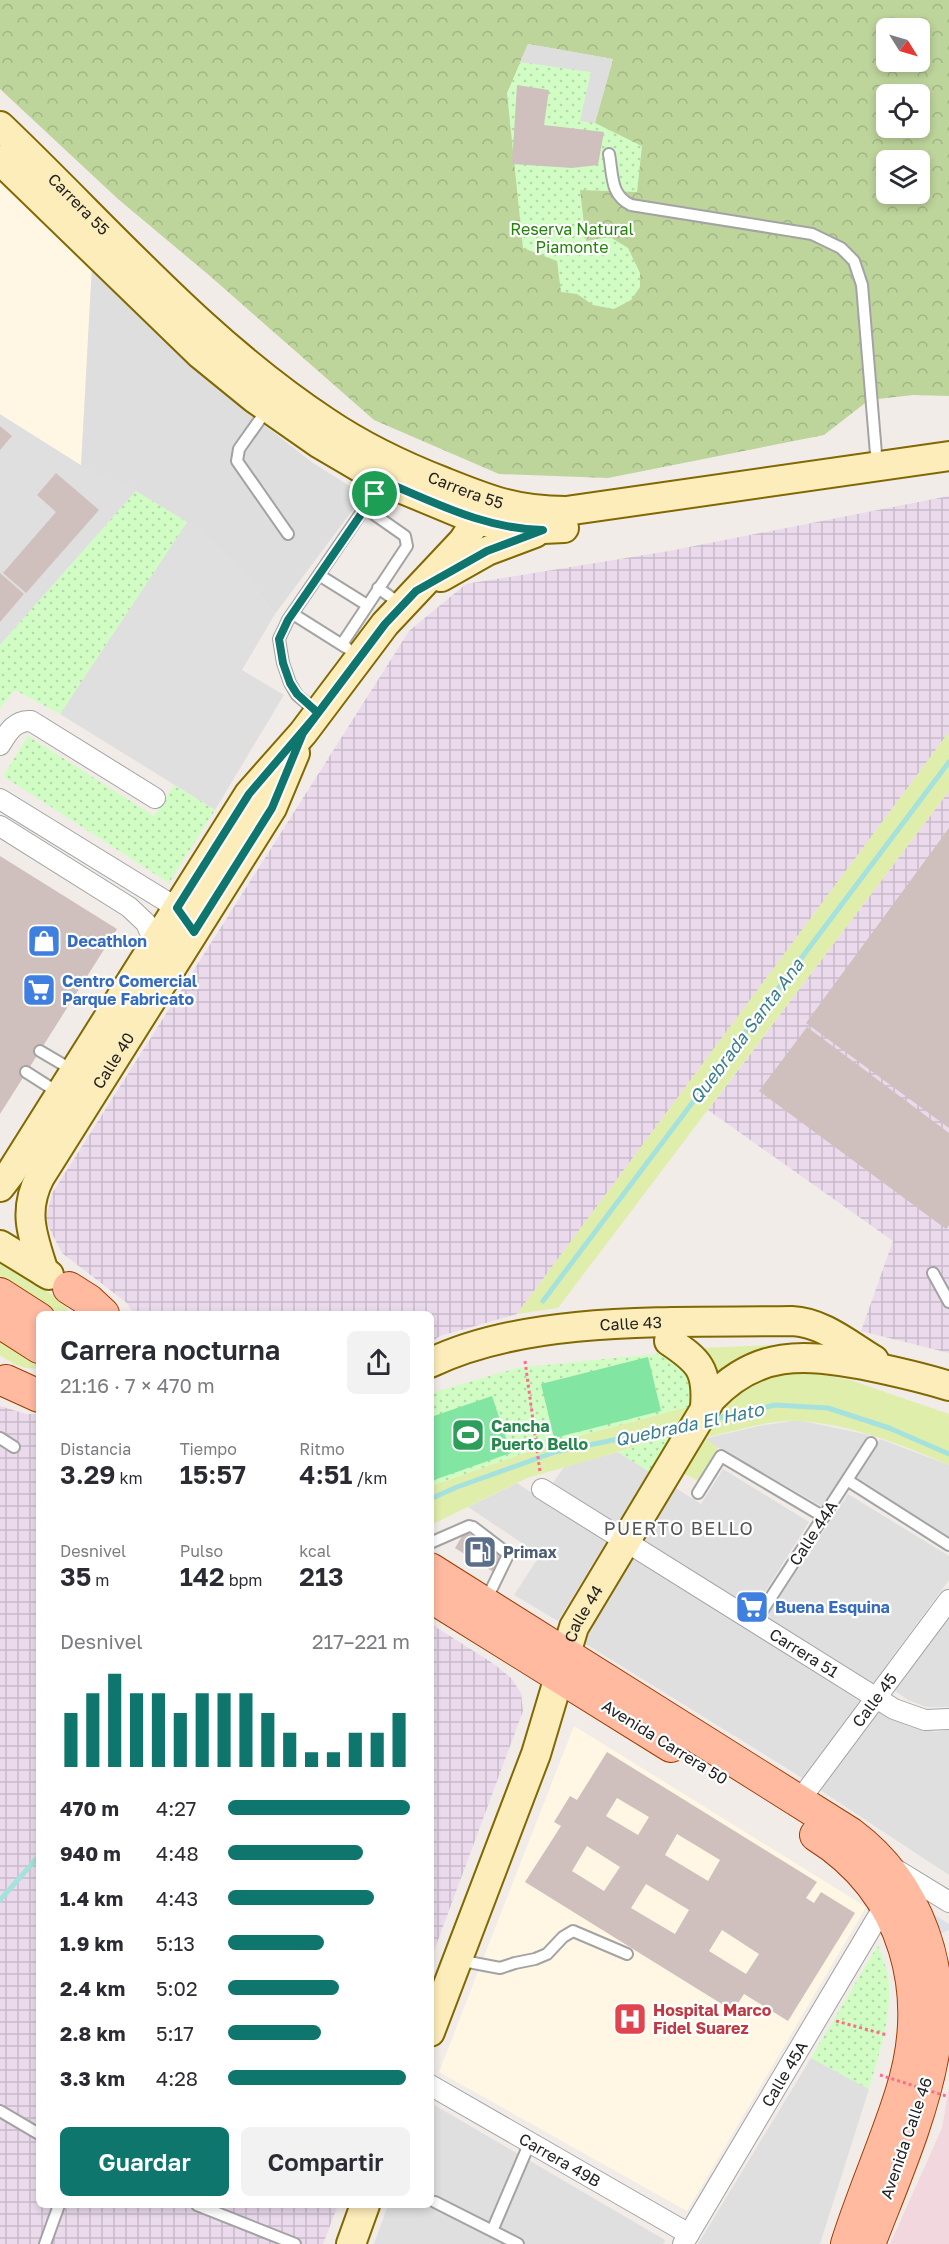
<!DOCTYPE html>
<html lang="es">
<meta charset="utf-8">
<style>
body{margin:0;font-family:"Golos Text",sans-serif;background:#f2f2f3;color:#2b2b33;height:100vh;display:flex;flex-direction:column;font-size:22px;white-space:nowrap}
*{box-sizing:border-box;margin:0}
p{font-size:20px;color:#7c7c81}
.icon{flex:none;width:33px;height:33px;fill:none;stroke:currentColor;stroke-width:2;stroke-linecap:round;stroke-linejoin:round}
.map{position:relative;flex:1;overflow:hidden}
.drawer{position:absolute;left:36px;top:1311px;width:398px;height:897px;display:flex;flex-direction:column;background:#fff;border-radius:9px;box-shadow:0 3px 9px #0003}
.drawer>*{flex:none}
.needle{width:39px;rotate:127deg}
.fabs{position:absolute;left:876px;top:18px;display:grid;gap:12px}
.fabs a{display:grid;place-items:center;width:54px;height:54px;border-radius:9px;background:#fff;box-shadow:0 3px 9px #0003;font-size:30px}
.pin{position:absolute;display:grid;place-items:center;width:51px;height:51px;color:#fff;margin:-26px;border:3px solid #fff;border-radius:50%;box-shadow:0 2px 6px #0007}
.round{display:grid;place-items:center;flex:none;width:63px;height:63px;border-radius:9px;background:#f2f2f3}
.summary{display:flex;align-items:center;justify-content:space-between;height:102px;padding:0 24px}
h1{font-size:27px;font-weight:600;line-height:45px}
.metrics{display:grid;grid-template-columns:repeat(3,1fr);gap:9px;height:102px;padding:6px 24px}
.metrics div{display:grid;align-content:center}
.metrics b{font-size:26px;font-weight:600}
.metrics small{font-size:16px;font-weight:400}
.metrics p{font-size:16px}
.chart{height:168px;padding:12px 24px}
.chart p{display:flex;justify-content:space-between}
.chart svg{width:100%;height:108px;margin-top:6px;stroke:#0f766e;stroke-width:6}
.cta{display:flex;gap:12px;margin-top:auto;padding:12px 24px}
.cta a{flex:1;height:69px;border-radius:9px;background:#0f766e;color:#fff;font-size:24px;font-weight:600;line-height:69px;text-align:center}
.cta a+a{background:#f2f2f3;color:#2b2b33}
ul{padding:0 24px;list-style:none;font-size:20px}
li{display:grid;grid-template-columns:96px 72px 1fr;align-items:center;height:45px}
li i{height:15px;border-radius:8px;background:#0f766e}
.map>svg:first-child{display:block}
.residential{fill:#e0dfdf}
.commercial{fill:#f3d7de}
.industrial{fill:url(#industrial-grid)}
.education{fill:#fff7e4}
.grass{fill:#e0eeac}
.forest{fill:url(#forest-crowns);fill-rule:evenodd}
.park{fill:url(#park-dots)}
.pitch{fill:#82e5a1}
.parking{fill:#dedede}
.plaza{fill:#dce0e8}
.lines{fill:none;stroke-linecap:round;stroke-linejoin:round}
.stream{stroke:#a6e2dd;stroke-width:5}
.building{fill:#cfc0be;fill-rule:evenodd}
.lane-casing{stroke:#a3a3a3;stroke-width:14}
.street-casing{stroke:#a3a3a3;stroke-width:22}
.secondary-casing{stroke:#816800;stroke-width:32}
.primary-casing{stroke:#9f3b00;stroke-width:34}
.path{stroke:#ff6c89;stroke-width:3;stroke-dasharray:3 3;stroke-linecap:butt}
.lane{stroke:#fff;stroke-width:10}
.street{stroke:#fff;stroke-width:20}
.secondary{stroke:#fdedbb;stroke-width:28}
.primary{stroke:#ffbaa0;stroke-width:32}
.path-bridge{stroke:#ff6c89;stroke-width:3;stroke-dasharray:3 3;stroke-linecap:butt}
.route-casing{stroke:#fff;stroke-width:12}
.route{stroke:#0f766e;stroke-width:8}
.labels{text-anchor:middle;dominant-baseline:central;stroke-width:4.5;stroke-linejoin:round;paint-order:stroke}
.street-label{font-size:16px;fill:#222;stroke:#fff}
.park-label{font-size:16px;fill:#218406;stroke:#fff}
.shop-label{font-size:16px;font-weight:bold;fill:#366cbe;stroke:#fff;text-anchor:start}
.leisure-label{font-size:16px;font-weight:bold;fill:#27864d;stroke:#fff;text-anchor:start}
.service-label{font-size:16px;font-weight:bold;fill:#4e5e75;stroke:#fff;text-anchor:start}
.health-label{font-size:16px;font-weight:bold;fill:#be3a42;stroke:#fff;text-anchor:start}
.water-label{font-size:18px;font-style:italic;fill:#3a7e8f;stroke:#fff}
.neighbourhood-label{font-size:18px;letter-spacing:1.5px;fill:#555;stroke:#fff}
</style>
<div class="map">
<svg width="949" height="2244" viewBox="0 0 949 2244">
<defs>
<pattern id="industrial-grid" width="8" height="8" patternUnits="userSpaceOnUse" patternTransform="scale(1.5)"><rect width="8" height="8" fill="#eadaec"/><path d="M0 4h8M4 0v8" fill="none" stroke="#c8bbca"/></pattern>
<pattern id="forest-crowns" width="20" height="18" patternUnits="userSpaceOnUse" patternTransform="scale(1.5)"><rect width="20" height="18" fill="#bdd49b"/><path d="M2 6a3 3 0 1 1 6 0M12 15a3 3 0 1 1 6 0" fill="none" stroke="#a2b685"/></pattern>
<pattern id="park-dots" width="8" height="8" patternUnits="userSpaceOnUse" patternTransform="scale(1.5)"><rect width="8" height="8" fill="#d1fdc4"/><path d="M2 2h.1M6 6h.1" fill="none" stroke="#b3d9a8" stroke-width="1.8" stroke-linecap="round"/></pattern>
</defs>
<rect width="100%" height="100%" fill="#f2ece8"/>
<!-- residential -->
<path class="residential" d="M0,414L81,465L136,491L0,645Z
M187,522L229,558L275,614L242,670L284,695L215,810L60,714Z
M798,1420L869,1435L823,1507L703,1439L759,1426Z
M880,1439L949,1465V1537L856,1477Z
M618,1452L650,1472L617,1524L553,1483L564,1467Z
M723,1469L809,1522L753,1611L640,1541L674,1487L701,1504Z
M517,1483L606,1542L558,1621L514,1595L540,1555L468,1507Z
M848,1494L949,1556V1580L872,1685L765,1619Z
M634,1558L864,1701L807,1781L581,1641Z
M949,1618V1707H926L908,1700L895,1691Z
M881,1709L909,1726L935,1732L949,1730V1875L820,1790Z
M811,2058L869,2089L820,2244H698Z
M431,2103L665,2240L663,2244H374L388,2205H430Z"/>
<!-- commercial -->
<path class="commercial" d="M949,2087V2244H890L942,2128Z"/>
<!-- industrial -->
<path class="industrial" d="M949,496V732L517,1314L440,1336L431,1342L430,1314H133L127,1303L62,1253L45,1220L53,1192L409,631L466,584L669,551Z
M949,791V1353L861,1331L893,1241L708,1110Z
M0,1406L26,1414H39V2205H338L323,2244H0Z
M431,1624L494,1664L511,1678L521,1693L523,1711L431,1959Z"/>
<!-- education -->
<path class="education" d="M0,179L92,266L81,465L0,414Z
M574,1726L866,1907L687,2211L439,2072Z"/>
<!-- grass -->
<path class="grass" d="M949,732V791L558,1308L517,1314Z
M0,1261L62,1301L70,1314H50L0,1282Z
M0,1335L39,1360V1368C23,1370 13,1364 0,1355Z
M767,1345H815L710,1391L700,1348Z
M804,1371L850,1380L949,1414V1465C902,1445 851,1424 799,1421C772,1419 731,1432 704,1438L718,1447L698,1481L683,1473L703,1439L734,1396L765,1379Z
M691,1406L673,1434L618,1452L527,1478L431,1525V1486L552,1443Z"/>
<!-- forest -->
<path class="forest" d="M0,0H949V396L913,395L869,400L824,435L608,478L499,474L374,420L210,276L118,199L0,89ZM886,28H920V62H886ZM886,94H920V128H886ZM886,160H920V194H886Z"/>
<!-- park -->
<path class="park" d="M528,44L613,59L595,123L642,146L637,192L580,190L586,241L610,237L628,248L640,273V287L631,300L614,309L593,305L577,294L561,292L557,261L523,248L507,93Z
M136,491L187,522L60,714L15,690L0,708V645Z
M28,736L154,816L174,785L215,810L169,883L3,776Z
M664,1353C688,1371 696,1373 691,1406L552,1443L431,1486V1396L438,1391L517,1368Z
M673,1434L650,1472L618,1452Z
M878,1945C881,1954 885,1963 887,1972C895,2009 879,2054 869,2089L811,2058Z"/>
<!-- pitch -->
<path class="pitch" d="M648,1357L661,1411L554,1438L541,1384Z
M492,1396L511,1453L431,1481V1417Z"/>
<!-- parking -->
<path class="parking" d="M528,44L613,59L595,123L580,121L591,72L520,62Z
M92,266L246,411L313,463L364,495L275,614L229,558L187,522L136,491L81,466Z"/>
<!-- plaza -->
<path class="plaza" d="M925,1909L949,1924V1930L937,1935Z"/>
<g class="lines">
<!-- stream -->
<path class="stream" d="M543,1301L949,762
M709,1420L775,1405L828,1408L889,1428L949,1454
M430,1499L457,1487L555,1452L682,1426
M0,1900L39,1856"/>
</g>
<!-- building -->
<path class="building" d="M517,85L549,90L544,125L604,132L598,165L572,168L512,164Z
M0,426L12,436L0,450Z
M56,473L99,510L26,593L3,573L56,512L37,495Z
M0,573L24,594L0,622Z
M949,828V1128L806,1023Z
M0,856L117,929L0,1114Z
M807,1027L949,1133V1225L946,1229L759,1091Z
M465,1531L506,1556L495,1573L455,1548Z
M607,1752L817,1882L806,1898L814,1903L821,1892L855,1913L788,2021L744,1994L733,2011L525,1882L561,1826L554,1822L570,1796L577,1800ZM617,1798L649,1817L638,1835L606,1816ZM677,1834L720,1860L708,1881L665,1855ZM587,1846L620,1867L604,1891L572,1871ZM646,1884L689,1910L675,1934L631,1908ZM722,1930L759,1954L746,1974L709,1951Z"/>
<g class="lines">
<defs>
<path id="lane" d="M609,154C613,175 610,195 631,205L812,234L841,248L854,261L862,285L877,466
M268,408L239,449L237,461L288,534
M319,575L367,605
M378,588L402,605
M293,614L347,648
M342,644L407,546L405,536L365,508
M318,713L297,695L290,683L283,663L279,639L288,620L383,481
M40,1051L74,1071
M26,1072L59,1093
M933,1273L949,1302
M0,1438L14,1447
M847,1480L949,1545
M698,1493L721,1456L824,1517
M430,1543L469,1526L473,1527L507,1553L508,1555L491,1590L490,1603
M755,1622L871,1443
M458,1960L500,1968L515,1963L535,1959L547,1954L563,1937L573,1931L627,1954
M0,2111L39,2134
M435,2202L518,2244
M197,2205L295,2244
M492,2231L530,2142
M45,2244L59,2205"/>
<g id="street">
<path d="M0,745C8,732 15,720 31,721L155,798"/>
<path d="M0,799L177,908L184,917"/>
<path d="M0,826L129,907L146,923L155,944"/>
<path id="s1" d="M542,1489L894,1709L925,1720L949,1719"/>
<path id="s2" d="M799,1801L949,1600"/>
<path d="M892,1867L949,1902"/>
<path id="s3" d="M430,2085L689,2234"/>
<path id="s4" d="M683,2244L886,1903"/>
</g>
<g id="secondary">
<path id="s5" d="M0,126C106,227 203,341 326,422C363,447 403,466 444,482C489,500 516,511 566,511L949,456"/>
<path d="M0,160L200,354L254,398L320,444L383,481L477,520L522,530L564,528"/>
<path d="M441,577L487,551L535,533"/>
<path d="M0,1187L10,1174L249,794L303,733L385,624L463,541L487,505"/>
<path d="M0,1245L49,1275"/>
<path id="s6" d="M44,1272C33,1237 22,1212 40,1177L272,808L295,753"/>
<path d="M669,1341C699,1361 708,1370 705,1407"/>
<path id="s7" d="M430,1363C531,1314 681,1323 792,1321C822,1322 849,1345 874,1360"/>
<path id="s8" d="M430,2032L536,1754L574,1627L711,1399C757,1350 804,1354 864,1365C893,1371 921,1377 949,1386"/>
<path d="M351,2244L365,2205"/>
</g>
<path id="primary" d="M69,1288L88,1300L103,1314
M0,1294L39,1319
M0,1322L39,1347
M6,1381L39,1396
M430,1569L851,1834C919,1885 947,1970 933,2053C922,2117 892,2184 869,2244
M430,1596L671,1746
M816,1835C907,1892 933,1995 901,2094C885,2145 863,2193 847,2244"/>
</defs>
<!-- lane casing -->
<use href="#lane" class="lane-casing"/>
<!-- street casing -->
<use href="#street" class="street-casing"/>
<!-- secondary casing -->
<use href="#secondary" class="secondary-casing"/>
<!-- primary casing -->
<use href="#primary" class="primary-casing"/>
<!-- path -->
<path class="path" d="M525,1361L540,1472
M836,2021L887,2035"/>
<!-- lane -->
<use href="#lane" class="lane"/>
<!-- street -->
<use href="#street" class="street"/>
<!-- secondary -->
<use href="#secondary" class="secondary"/>
<!-- primary -->
<use href="#primary" class="primary"/>
<!-- path-bridge -->
<path class="path-bridge" d="M880,2075L946,2096"/>
</g>
<g class="lines">
<defs>
<path id="route" d="M375,494L288,620L279,639L283,663L290,683L297,694L318,713L249,794L177,908L194,932L272,808L303,733L385,624L416,591L487,551L543,530C485,529 436,503 383,481L375,494"/>
</defs>
<!-- route casing -->
<use href="#route" class="route-casing"/>
<!-- route -->
<use href="#route" class="route"/>
</g>
<!-- icons -->
<defs>
<symbol id="shop-square" viewBox="-11 -11 22 22"><rect x="-9" y="-9" width="18" height="18" rx="4" fill="#3f7fe0" stroke="#fff"/><path d="M-5-2.5h2.3a2.7 3.5 0 0 1 5.4 0H5L5.5 6h-11ZM-1.5-2.5h3a1.5 2.3 0 0 0-3 0Z" fill="#fff"/></symbol>
<symbol id="supermarket-square" viewBox="-11 -11 22 22"><rect x="-9" y="-9" width="18" height="18" rx="4" fill="#3f7fe0" stroke="#fff"/><path d="M-6-5.5h2.5l.6 2H6L4.5 2H-2.5L-4.4-4H-6ZM-1.5 3.2a1.3 1.3 0 1 0 .1 0ZM3 3.2a1.3 1.3 0 1 0 .1 0Z" fill="#fff"/></symbol>
<symbol id="stadium-square" viewBox="-11 -11 22 22"><rect x="-9" y="-9" width="18" height="18" rx="4" fill="#2e9e5b" stroke="#fff"/><path d="M0-5a6.5 5 0 1 0 0 10a6.5 5 0 1 0 0-10ZM-3.5-1.8h7v3.6h-7Z" fill="#fff"/></symbol>
<symbol id="fuel-square" viewBox="-11 -11 22 22"><rect x="-9" y="-9" width="18" height="18" rx="4" fill="#5c6f8a" stroke="#fff"/><path d="M-5.5-6h7V0h2V4h1.3V-2.5L3-4.5l.8-.8L6-3V5H2.5V1h-1V6h-7ZM-4.2-4.7v3.2H.2V-4.7Z" fill="#fff"/></symbol>
<symbol id="hospital-square" viewBox="-11 -11 22 22"><rect x="-9" y="-9" width="18" height="18" rx="4" fill="#e0444e" stroke="#fff"/><path d="M-5-5h3v3.5h4V-5h3V5h-3V1.5h-4V5h-3Z" fill="#fff"/></symbol>
</defs>
<g fill-rule="evenodd">
<use href="#shop-square" x="25" y="922" width="38" height="38"/>
<use href="#supermarket-square" x="20" y="971" width="38" height="38"/>
<use href="#stadium-square" x="449" y="1416" width="38" height="38"/>
<use href="#fuel-square" x="461" y="1533" width="38" height="38"/>
<use href="#supermarket-square" x="733" y="1588" width="38" height="38"/>
<use href="#hospital-square" x="611" y="2000" width="38" height="38"/>
</g>
<g class="labels">
<!-- street labels -->
<g class="street-label">
<text stroke="none"><textPath href="#s5" startOffset="111">Carrera 55</textPath></text>
<text stroke="none"><textPath href="#s5" startOffset="597">Carrera 55</textPath></text>
<text stroke="none"><textPath href="#s6" startOffset="236">Calle 40</textPath></text>
<text stroke="none"><textPath href="#s7" startOffset="206">Calle 43</textPath></text>
<text transform="translate(813 1533) rotate(-57)">Calle 44A</text>
<text stroke="none"><textPath href="#s8" startOffset="446">Calle 44</textPath></text>
<text stroke="none"><textPath href="#s1" startOffset="309">Carrera 51</textPath></text>
<text stroke="none"><textPath href="#s2" startOffset="126">Calle 45</textPath></text>
<text transform="translate(665 1742) rotate(32)">Avenida Carrera 50</text>
<text stroke="none"><textPath href="#s4" startOffset="198">Calle 45A</textPath></text>
<text transform="translate(906 2138) rotate(-71)">Avenida Calle 46</text>
<text stroke="none"><textPath href="#s3" startOffset="150">Carrera 49B</textPath></text>
</g>
<!-- park labels -->
<g class="park-label">
<text x="572" y="229">Reserva Natural<tspan x="572" dy="18">Piamonte</tspan></text>
</g>
<!-- shop labels -->
<g class="shop-label">
<text x="67" y="941">Decathlon</text>
<text x="62" y="981">Centro Comercial<tspan x="62" dy="18">Parque Fabricato</tspan></text>
<text x="775" y="1607">Buena Esquina</text>
</g>
<!-- leisure labels -->
<g class="leisure-label">
<text x="491" y="1426">Cancha<tspan x="491" dy="18">Puerto Bello</tspan></text>
</g>
<!-- service labels -->
<g class="service-label">
<text x="503" y="1552">Primax</text>
</g>
<!-- health labels -->
<g class="health-label">
<text x="653" y="2010">Hospital Marco<tspan x="653" dy="18">Fidel Suarez</tspan></text>
</g>
<!-- water labels -->
<g class="water-label">
<text transform="translate(746 1031) rotate(-53)">Quebrada Santa Ana</text>
<text transform="translate(689 1424) rotate(-12)">Quebrada El Hato</text>
</g>
<!-- neighbourhood labels -->
<g class="neighbourhood-label">
<text x="679" y="1528">PUERTO BELLO</text>
</g>
</g>
</svg>
<div class="fabs">
<a><svg class="needle" viewBox="-14 -14 28 28"><path d="M0-13l5 13h-10z" fill="#e53935"/><path d="M0 13l5-13h-10z" fill="#7c7c81"/></svg></a>
<a><svg class="icon" aria-label="locate" viewBox="0 0 24 24"><circle cx="12" cy="12" r="6"/><path d="M12 2v4M12 18v4M2 12h4M18 12h4"/></svg></a>
<a><svg class="icon" aria-label="layers" viewBox="0 0 24 24"><path d="M12 4l9 5-9 5-9-5zM3 14l9 5 9-5"/></svg></a>
</div>
<div class="pin" style="left:375px;top:494px;background:#1e9e55"><svg class="icon" aria-label="arrive" viewBox="0 0 24 24"><path d="M6 21V4h12l-3 4 3 4H6"/></svg></div>
<section class="drawer">
<div class="summary"><div><h1>Carrera nocturna</h1><p>21:16 · 7 × 470 m</p></div><a class="round"><svg class="icon" aria-label="share" viewBox="0 0 24 24"><path d="M12 15V3M7 8l5-5 5 5M5 13v7h14v-7"/></svg></a></div>
<div class="metrics">
<div><p>Distancia</p><b>3.29<small> km</small></b></div>
<div><p>Tiempo</p><b>15:57</b></div>
<div><p>Ritmo</p><b>4:51<small> /km</small></b></div>
</div>
<div class="metrics">
<div><p>Desnivel</p><b>35<small> m</small></b></div>
<div><p>Pulso</p><b>142<small> bpm</small></b></div>
<div><p>kcal</p><b>213</b></div>
</div>
<div class="chart"><p><span>Desnivel</span>217–221 m</p>
<svg viewBox="0 0 160 44" preserveAspectRatio="none"><path d="M5 44V22M15 44V14M25 44V6M35 44V14M45 44V14M55 44V22M65 44V14M75 44V14M85 44V14M95 44V22M105 44V30M115 44V38M125 44V38M135 44V30M145 44V30M155 44V22"/></svg>
</div>
<ul>
<li><b>470 m</b>4:27<i style="width:100%"></i></li>
<li><b>940 m</b>4:48<i style="width:74%"></i></li>
<li><b>1.4 km</b>4:43<i style="width:80%"></i></li>
<li><b>1.9 km</b>5:13<i style="width:53%"></i></li>
<li><b>2.4 km</b>5:02<i style="width:61%"></i></li>
<li><b>2.8 km</b>5:17<i style="width:51%"></i></li>
<li><b>3.3 km</b>4:28<i style="width:98%"></i></li>
</ul>
<div class="cta"><a>Guardar</a><a>Compartir</a></div>
</section>
</div>
